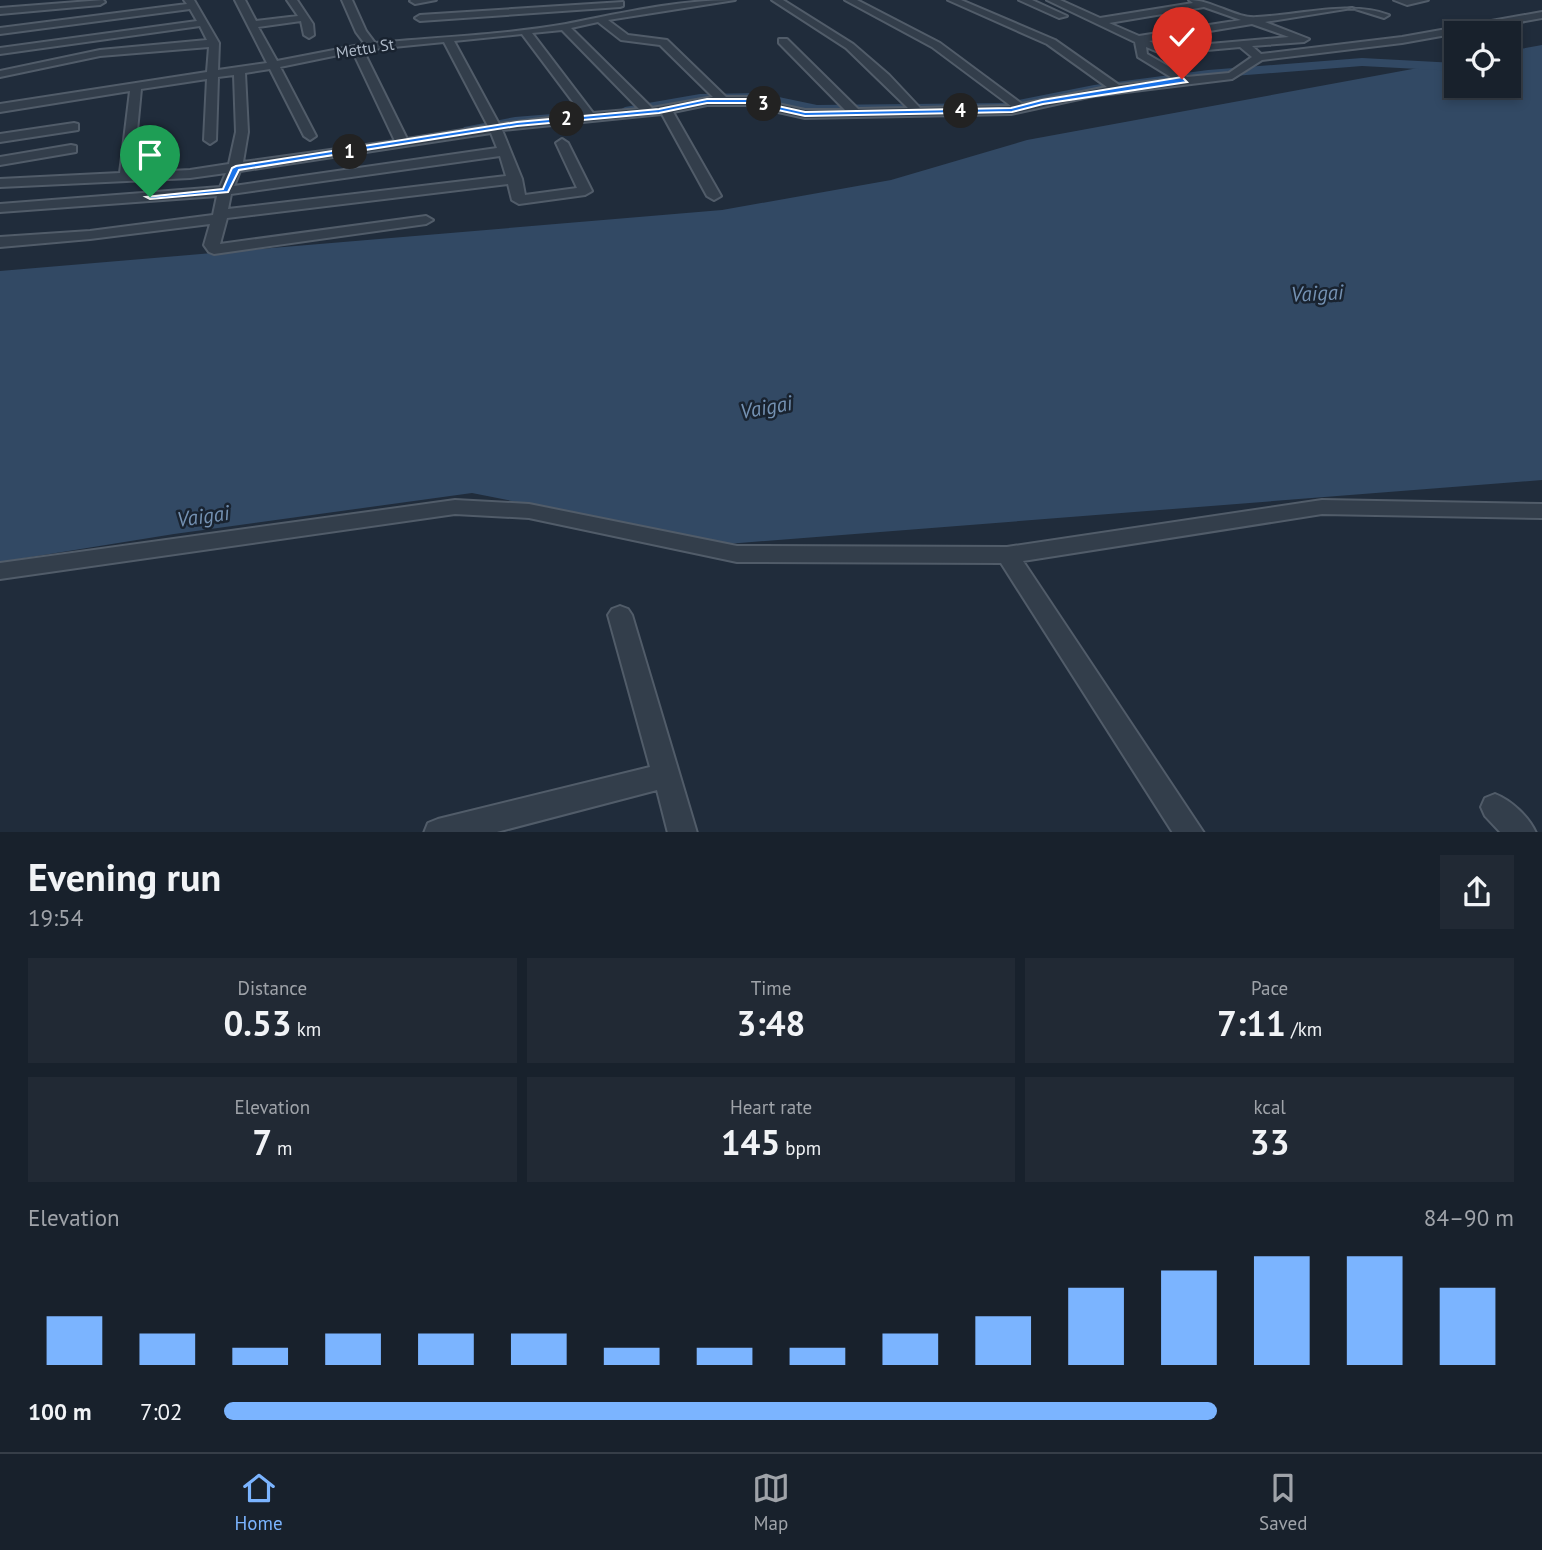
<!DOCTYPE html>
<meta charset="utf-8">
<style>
body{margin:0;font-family:"PT Sans",sans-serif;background:#212934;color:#f1f3f6;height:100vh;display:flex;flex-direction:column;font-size:26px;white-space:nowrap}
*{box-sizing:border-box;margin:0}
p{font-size:23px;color:#9fa3a9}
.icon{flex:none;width:38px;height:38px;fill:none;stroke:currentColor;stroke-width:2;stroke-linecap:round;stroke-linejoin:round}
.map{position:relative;height:832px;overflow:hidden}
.details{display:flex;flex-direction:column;background:#18212c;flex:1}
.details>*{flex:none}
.controls{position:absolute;left:1444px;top:21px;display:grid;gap:14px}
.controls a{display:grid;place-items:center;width:77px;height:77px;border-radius:0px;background:#18212c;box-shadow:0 4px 10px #0003,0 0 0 2px #363e48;font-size:35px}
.pin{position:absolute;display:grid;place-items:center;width:60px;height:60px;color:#fff;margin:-72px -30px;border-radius:50% 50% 50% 0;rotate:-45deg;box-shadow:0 0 7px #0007}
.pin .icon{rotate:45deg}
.km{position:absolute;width:35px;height:35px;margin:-18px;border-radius:50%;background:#222;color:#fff;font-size:19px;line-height:35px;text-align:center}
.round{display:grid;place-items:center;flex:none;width:74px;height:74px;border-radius:0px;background:#212934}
.summary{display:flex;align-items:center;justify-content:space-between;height:119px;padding:0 28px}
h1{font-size:38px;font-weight:700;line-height:52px}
.figures{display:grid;grid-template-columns:repeat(3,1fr);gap:10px;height:119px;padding:7px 28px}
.figures div{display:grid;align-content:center;border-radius:0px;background:#212934;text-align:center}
.figures b{font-size:35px;font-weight:700}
.figures small{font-size:19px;font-weight:400}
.figures p{font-size:19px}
.chart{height:196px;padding:14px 28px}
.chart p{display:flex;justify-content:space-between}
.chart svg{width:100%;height:126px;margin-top:7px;stroke:#7bb4ff;stroke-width:6}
ul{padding:0 28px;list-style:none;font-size:23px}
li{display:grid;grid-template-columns:112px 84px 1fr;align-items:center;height:52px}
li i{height:18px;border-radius:9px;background:#7bb4ff}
.tabs{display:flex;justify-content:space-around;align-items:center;height:98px;border-top:2px solid #363e48;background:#18212c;font-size:19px;color:#9fa3a9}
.tabs a{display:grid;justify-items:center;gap:4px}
.tabs .active{color:#7bb4ff}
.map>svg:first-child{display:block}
.water{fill:#324964}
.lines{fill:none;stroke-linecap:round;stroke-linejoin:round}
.canal{fill:#324964;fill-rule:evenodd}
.street-casing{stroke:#515c69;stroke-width:4}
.street{fill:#333e4b;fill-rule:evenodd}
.route{fill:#1a73e8;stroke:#fff;stroke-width:2}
.labels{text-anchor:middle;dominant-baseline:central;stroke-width:5;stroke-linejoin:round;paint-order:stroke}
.far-street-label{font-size:16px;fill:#aeb9c7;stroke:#192330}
.water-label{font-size:21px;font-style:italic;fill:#7491b2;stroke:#192330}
</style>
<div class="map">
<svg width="1542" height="833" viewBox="0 0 1542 833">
<rect width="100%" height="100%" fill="#202c3b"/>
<!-- water -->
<path class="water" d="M1542,45V480L727,544L472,493L174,534L0,562V271L722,210L891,180L1027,140L1456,61V86H1508L1509,51Z"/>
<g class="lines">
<!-- canal -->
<path class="canal" d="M1362,58L1456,63V71L1362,66L1208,78L1094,93L1003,111L817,113L760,101L700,102L625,115L618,111L625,107L700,94L760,93L817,105L1003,103L1094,85L1208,70Z
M577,112L582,113V119L515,125L469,134L462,130L464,127L515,117Z"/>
<defs>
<path id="street" d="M103,0L105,2L100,5L0,14V8Z
M184,0H194L219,43L218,70L267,63L235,0H245L256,21L298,16L287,0H297L313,24L314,35L309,38L304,35L301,21L258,27L277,61L365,44L356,32L342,0H352L366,31L375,43C438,37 503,35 566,24C622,13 677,0 735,0L608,20L628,35L667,40L726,97H746L805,110H845L779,43V39H787L858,109L908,108L846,48L772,0H783L853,44L889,75L920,108L1011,106L932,47L845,0H857L940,43L1022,104L1107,87L1047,44L948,0H961L1055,40L1119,85L1174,79L1138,57L1135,42L1047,0H1060L1100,18L1193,3L1189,0C1213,0 1236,19 1257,17C1299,15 1351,0 1389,15L1384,18L1352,8L1265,22L1309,39L1304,42L1252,46L1261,54L1402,37L1542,12V18L1402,43L1262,60L1232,79L1093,96L1011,114L805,118L746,105H707L673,112L721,196L714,200L707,196L662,114L502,130L522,179L525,195L577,188L556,143L562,139L568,143L592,191L585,195L519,204L512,200L508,184L227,218L220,244L426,216L433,220L426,224L214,254L209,252L204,245L210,224L90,239L0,247V237L90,231L213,215L217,196L0,212V204L220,187L226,173L190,178L0,187V179L120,173L130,91L0,112V104L207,72L209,47L100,56L0,77V71L100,50L207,40L200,26L0,54V48L197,21L190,9L0,34V28L187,4ZM1204,7L1241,20L1139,36L1109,23ZM598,22L621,40L660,45L713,97L652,108L571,28ZM1252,24L1289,37L1164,48L1149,41ZM562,30L639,109L593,113L532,33ZM522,34L582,114L499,124L454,41ZM444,42L488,126L407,139L363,50ZM1146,47L1163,54L1240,47L1252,57L1229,73L1187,77L1147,54ZM353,52L395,141L243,162L248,132L245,73L270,69L304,136L310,140L316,136L280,67ZM234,75L236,132L229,164L190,170L133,173L141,89L207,79L204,140L210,144L216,140L218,77ZM491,133L497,148L234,186L240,171ZM500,156L506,176L228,209L231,194Z
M436,0L415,4L410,1L411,0Z
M1019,0H1032L1067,16L1059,18Z
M1394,0H1428L1407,5Z
M623,2V6L620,7L420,21L415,18L420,15Z
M74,123L78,124V130L0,142V134Z
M71,145L76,146V152L0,165V157Z
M455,500L529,504L737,546L1007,547L1322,500L1542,504V518L1322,514L1023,561L1204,833H1173L1001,563L737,562L529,518L455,514L0,579V563Z
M620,606L628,609L632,615L697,833H668L657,790L493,833H424L428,823L438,819L650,767L608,615L612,609Z
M1495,794C1511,800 1529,817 1536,833H1501L1485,816L1481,807L1485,798Z"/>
</defs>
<!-- street casing -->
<use href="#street" class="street-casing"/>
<!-- street -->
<use href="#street" class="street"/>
</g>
<!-- route -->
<path class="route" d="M1182,77L1187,82L1043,104L1012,112L805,116L746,103H707L659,113L517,126L239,170L228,192L150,199L146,197L223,189L232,168L236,166L517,122L659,109L707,99H746L805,112L1011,108L1042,100Z"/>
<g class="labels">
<!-- far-street labels -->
<g class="far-street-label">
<text transform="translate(365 48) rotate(-9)">Mettu St</text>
</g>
<!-- water labels -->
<g class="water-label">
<text transform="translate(1317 293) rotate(-3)">Vaigai</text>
<text transform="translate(766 407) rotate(-10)">Vaigai</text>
<text transform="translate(203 516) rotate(-8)">Vaigai</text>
</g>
</g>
</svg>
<div class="controls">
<a><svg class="icon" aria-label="locate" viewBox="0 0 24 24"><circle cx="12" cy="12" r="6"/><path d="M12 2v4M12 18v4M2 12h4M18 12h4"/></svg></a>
</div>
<div class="pin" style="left:150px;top:197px;background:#1e9e55"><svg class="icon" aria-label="arrive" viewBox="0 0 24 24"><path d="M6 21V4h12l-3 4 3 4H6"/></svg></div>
<div class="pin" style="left:1182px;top:79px;background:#d93025"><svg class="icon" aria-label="check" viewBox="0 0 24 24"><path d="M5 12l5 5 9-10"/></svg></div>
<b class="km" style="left:350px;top:152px">1</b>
<b class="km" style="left:567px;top:119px">2</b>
<b class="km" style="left:764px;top:104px">3</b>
<b class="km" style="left:961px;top:111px">4</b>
</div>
<section class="details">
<div class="summary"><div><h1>Evening run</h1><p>19:54</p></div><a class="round"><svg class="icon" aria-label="share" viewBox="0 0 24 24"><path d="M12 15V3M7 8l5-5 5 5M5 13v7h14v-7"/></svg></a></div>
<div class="figures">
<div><p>Distance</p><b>0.53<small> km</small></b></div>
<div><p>Time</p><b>3:48</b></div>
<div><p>Pace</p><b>7:11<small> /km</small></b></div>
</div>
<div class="figures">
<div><p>Elevation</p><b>7<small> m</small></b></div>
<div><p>Heart rate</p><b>145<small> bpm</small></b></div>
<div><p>kcal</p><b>33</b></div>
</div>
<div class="chart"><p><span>Elevation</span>84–90 m</p>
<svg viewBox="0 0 160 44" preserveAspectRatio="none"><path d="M5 44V27M15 44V33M25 44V38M35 44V33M45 44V33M55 44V33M65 44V38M75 44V38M85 44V38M95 44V33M105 44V27M115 44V17M125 44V11M135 44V6M145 44V6M155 44V17"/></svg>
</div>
<ul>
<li><b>100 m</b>7:02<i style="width:77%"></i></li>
</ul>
</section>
<nav class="tabs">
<a class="active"><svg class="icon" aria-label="home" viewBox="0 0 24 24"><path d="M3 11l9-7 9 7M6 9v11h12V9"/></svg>Home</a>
<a><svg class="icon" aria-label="map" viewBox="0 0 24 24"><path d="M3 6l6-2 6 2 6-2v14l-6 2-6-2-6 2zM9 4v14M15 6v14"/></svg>Map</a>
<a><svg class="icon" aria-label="saved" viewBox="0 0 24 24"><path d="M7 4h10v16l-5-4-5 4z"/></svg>Saved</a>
</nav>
